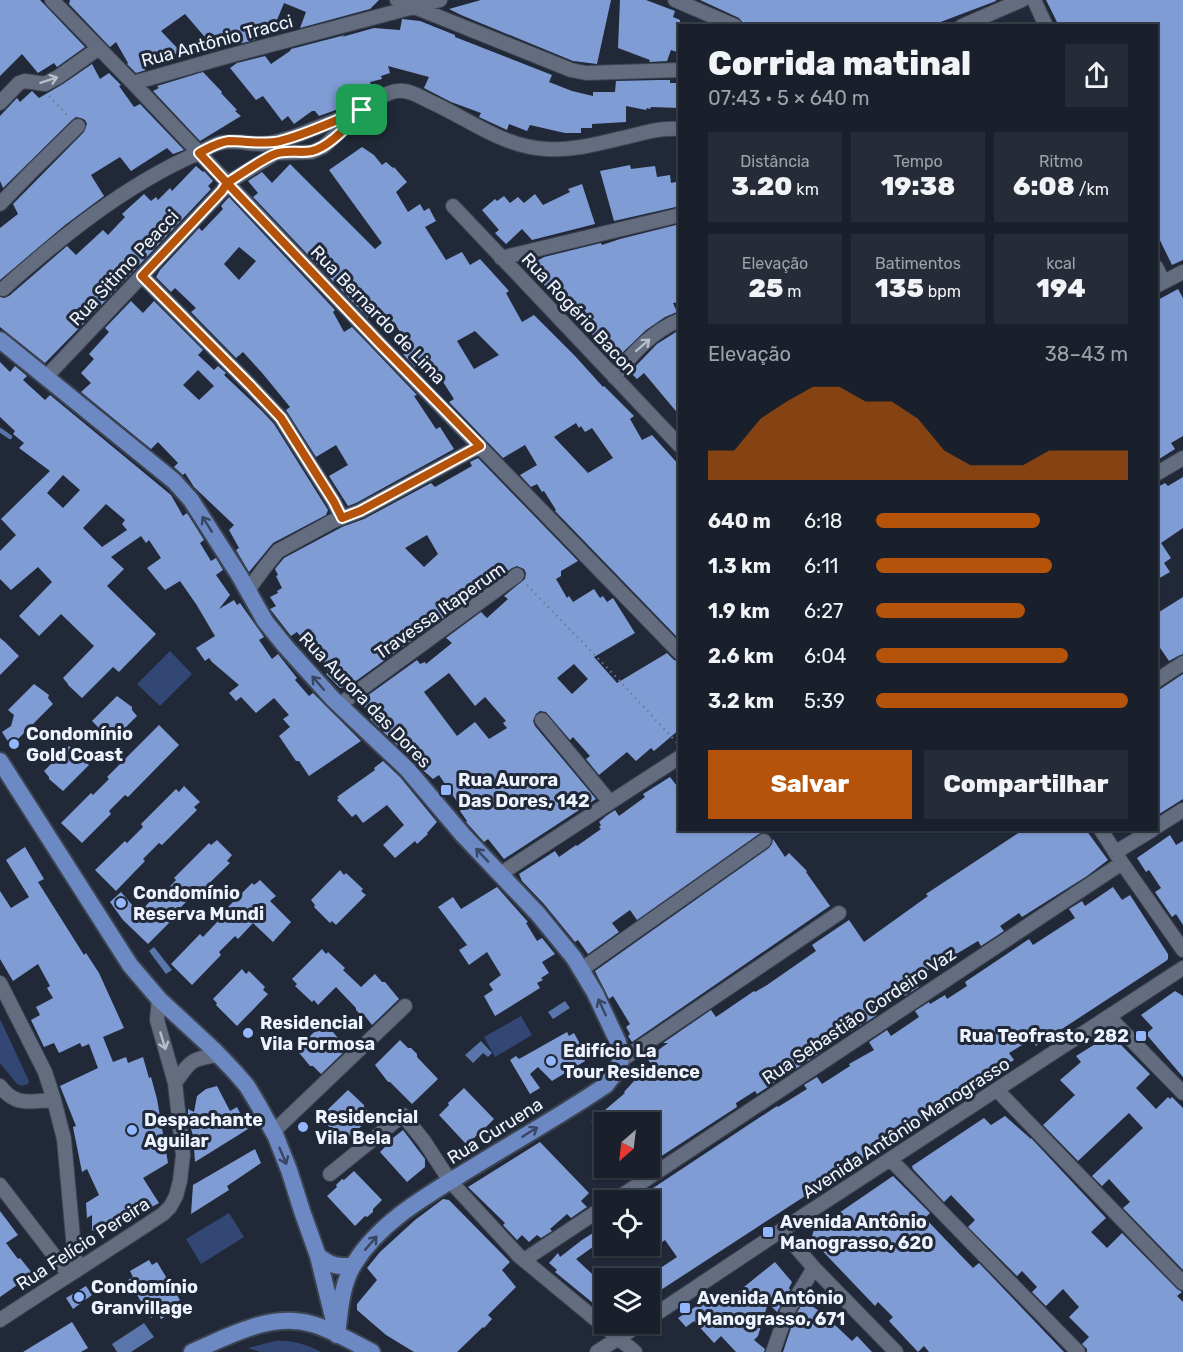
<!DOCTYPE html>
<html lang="pt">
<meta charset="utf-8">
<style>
body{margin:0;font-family:Rubik,sans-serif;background:#262c37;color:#f1f3f6;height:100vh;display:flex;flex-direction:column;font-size:22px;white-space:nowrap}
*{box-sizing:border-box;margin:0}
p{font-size:20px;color:#9fa2a9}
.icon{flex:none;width:33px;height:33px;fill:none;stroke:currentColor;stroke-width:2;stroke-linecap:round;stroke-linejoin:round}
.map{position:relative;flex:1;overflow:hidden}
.side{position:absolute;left:678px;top:24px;width:480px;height:807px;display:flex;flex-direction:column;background:#191f2b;border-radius:0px;box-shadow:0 2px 4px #0004,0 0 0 2px #373d47}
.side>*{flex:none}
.needle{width:39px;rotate:208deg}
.controls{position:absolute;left:594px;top:1112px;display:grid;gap:12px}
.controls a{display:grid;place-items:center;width:66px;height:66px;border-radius:0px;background:#191f2b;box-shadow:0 2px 4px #0004,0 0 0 2px #373d47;font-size:30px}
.pin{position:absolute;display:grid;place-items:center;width:51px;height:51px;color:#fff;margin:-26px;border-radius:12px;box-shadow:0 3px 9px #0006}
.round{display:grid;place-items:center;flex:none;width:63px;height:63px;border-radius:0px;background:#262c37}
.overview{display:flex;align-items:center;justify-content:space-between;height:102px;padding:0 30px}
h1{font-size:33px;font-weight:800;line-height:45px}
.metrics{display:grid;grid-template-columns:repeat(3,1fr);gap:9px;height:102px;padding:6px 30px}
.metrics div{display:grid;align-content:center;border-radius:0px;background:#262c37;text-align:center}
.metrics b{font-size:26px;font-weight:800}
.metrics small{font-size:16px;font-weight:400}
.metrics p{font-size:16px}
.chart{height:168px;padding:12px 30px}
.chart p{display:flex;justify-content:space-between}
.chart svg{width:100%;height:108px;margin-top:6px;fill:#b45309;opacity:.7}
.cta{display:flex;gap:12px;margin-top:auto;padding:12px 30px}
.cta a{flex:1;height:69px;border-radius:0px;background:#b45309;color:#fff;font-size:24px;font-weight:800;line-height:69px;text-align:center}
.cta a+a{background:#262c37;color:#f1f3f6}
ul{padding:0 30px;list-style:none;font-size:20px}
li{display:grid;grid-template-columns:96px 72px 1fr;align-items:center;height:45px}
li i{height:15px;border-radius:8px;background:#b45309}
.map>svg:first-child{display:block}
.green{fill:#324774}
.water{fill:#5975aa}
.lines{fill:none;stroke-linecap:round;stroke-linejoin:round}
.stream{stroke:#5975aa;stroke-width:4.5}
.building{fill:#809cd5;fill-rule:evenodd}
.minor-casing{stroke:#3d4451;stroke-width:16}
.major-casing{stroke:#3d4451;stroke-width:20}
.path{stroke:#717886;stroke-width:2;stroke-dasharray:1.5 4.5;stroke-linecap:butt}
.minor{stroke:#636d7f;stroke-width:14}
.major{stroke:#6c89c3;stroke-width:16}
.oneway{stroke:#b6becc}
.oneway2{stroke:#384662}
.route-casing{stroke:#fff;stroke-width:12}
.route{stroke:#b45309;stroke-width:8}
.poi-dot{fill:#93b7fd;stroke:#212939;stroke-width:2}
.labels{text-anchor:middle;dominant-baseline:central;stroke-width:6;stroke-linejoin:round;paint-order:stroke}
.street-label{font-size:18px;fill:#eef4ff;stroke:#212939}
.poi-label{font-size:18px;font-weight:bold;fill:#eef4ff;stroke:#212939;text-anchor:start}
</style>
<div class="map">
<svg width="1183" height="1352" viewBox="0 0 1183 1352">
<rect width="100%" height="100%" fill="#212939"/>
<!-- green -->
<path class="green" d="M170,651L192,674L160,706L137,684Z
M521,1016L532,1035L495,1057L484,1037Z
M0,1019L29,1081L28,1084L22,1086L17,1084L0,1063Z
M229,1213L244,1237L201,1264L186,1239Z
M275,1341C293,1340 305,1344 321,1352H260L248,1348Z"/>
<!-- water -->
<path class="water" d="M154,947L172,970L166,974L149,951Z
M565,1001L570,1008L553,1019L548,1012Z
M481,1041L492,1053L488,1057L483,1053L473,1063L465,1055Z
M144,1323L154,1337L131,1352H117L112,1344Z"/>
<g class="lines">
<!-- stream -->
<path class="stream" d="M0,430L10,437"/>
</g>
<!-- building -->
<path class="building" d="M0,0H40L85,47L57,67L54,63L38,73L22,54L0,76Z
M70,0H379L370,9L300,28L306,12L284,3L277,20L255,40L234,45L229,39L216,50L185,14L161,31L180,51L167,59L165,55L144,68L146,70L136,73L127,64L128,63L116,42L110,47L69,4Z
M481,0H611L597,64L573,61L461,15L449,9Z
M620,0H646L675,11L673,17L680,20V53L671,50L667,61L649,62L650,60L618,48Z
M700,0H996V1L930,26H748L743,23L739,18Z
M1046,0H1183V260L1172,265L1156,232V26H1059Z
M402,19L420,21L455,35V37L552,75L549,82L572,91L593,96V92H615L616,81L660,80H670V83H680V108L651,107L650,109L647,108L646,110L626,106V122L592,124V128H581V133H565L530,125L527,131L509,124L507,130L479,117L481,113L451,102L424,88L429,77L388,66L390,73L381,76L382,79L370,82L373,92L361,101L319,116L315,111H312L294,124L288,116L282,121L263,96L256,100L230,68L237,63L265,56L271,64L290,51L291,49L345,35L342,37L374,28L400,30Z
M92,64L100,79L109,73L121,85L119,86L134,107L140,104L184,150L173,154L167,148L131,171L120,157L91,175L104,196L65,225L0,280V228L18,214L13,204L84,132L87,124L85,120L81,118L76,117L72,120L3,188L0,181V116L17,98L20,102L32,91L39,98L63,84Z
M203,72L222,92L221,93L237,110L235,111L241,116L200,141L153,91L159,88L157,86Z
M362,147L374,155L382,165L386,162L393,168L394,167L407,182L396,192L408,212L420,204L424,211L429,208L436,221L425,227L446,260L462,252L470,265L480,259L509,291L506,293L522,322L534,315L575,356L603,387L604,386L634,416L630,419L642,440L652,435L680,466V640L555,511L556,510L544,491L542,492L537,484L531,487L520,475L537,465L525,445L503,458L449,402L454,399L436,371L434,372L432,369L428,371L422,362L415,367L403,354L411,350L394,322L390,324L381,310L368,318L253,197L258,193L248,181L262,172L272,183L290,164L375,249L382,243L329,170ZM475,331L499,355L474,369L457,341ZM576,423L579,428L581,426L585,432L592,428L613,458L588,473L554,437Z
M630,165L631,169L655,166L657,177L670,175L671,183L680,181V206L614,221L600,171Z
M196,166L203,172L204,171L213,181L208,186L211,189L92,315L45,363L0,327V297L4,298L9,296L67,246L76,255L103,230L108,235L125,217L122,214L144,194L151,201L156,197L158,200L170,188L172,191Z
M582,184L595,224L532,240L522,229L506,244L495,233L499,230L482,210L495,199L497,201L504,196L510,203L518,197L524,203L535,194L543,205L570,192L568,189Z
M229,197L335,310L333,312L344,332L352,327L417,395L414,396L436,429L440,427L454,449L356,503L348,506L329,476L348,465L336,445L316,457L286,410L290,407L263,374L243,352L236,358L191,312L196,308L175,288L171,292L156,277L160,270L199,228L202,231L223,209L221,206ZM239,247L256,261L239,280L224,264Z
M680,224V302L673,303L677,312L665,317L646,330L620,355L612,356L589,331L593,326L584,316L574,306L569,310L534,275L533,270L535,262L544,257L601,243L602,245L620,239Z
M1178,289L1183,298V436L1171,443L1175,449L1156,461V301Z
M131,301L143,313L154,301L203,350L198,355L214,370L218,366L226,373L224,375L262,411L274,424L328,510L326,515L273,543L249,572L236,550L239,548L229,530L234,525L194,487L185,473L183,475L174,467L178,463L158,442L151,449L81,392L91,383L81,373L94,359L89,354L109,332L105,328ZM198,370L214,386L199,400L183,385Z
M676,332L680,335V416L644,373L637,379L630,372L657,344Z
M0,362L10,372L15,366L27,376L23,380L45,400L50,395L171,495L183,516L187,513L204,540L200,543L211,561L216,558L223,570L216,575L230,595L219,609L234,600L237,605L240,603L264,637L259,640L272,659L278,654L297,678L295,680L309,696L313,693L361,741L309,776L299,761H296L279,736L290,727L283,719L289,715L274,698L256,713L241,697L236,701L229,693L239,685L212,662L209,658L205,661L196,648L215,636L196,604L180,581L165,590L147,568L161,558L149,540L146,543L141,536L111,557L124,569L107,586L156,634L119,672L113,667L82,698L68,685V684L63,678L94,646L61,614L39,636L19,616L52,582L38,567L11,590L0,579V551L16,535L1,519L50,471L19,448L24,443L13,434L15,431L0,417ZM63,475L80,490L63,508L47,493ZM106,504L125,520L122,524L127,530L102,547L83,528Z
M478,458L578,561L561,571V576L556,579L567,598L569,596L573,602L594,589L600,598L603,596L607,602L613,598L635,633L594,657L617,683L667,653L674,660L680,662V729L654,751L651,748L636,761L627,752L599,775L586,759L590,756L573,737L570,740L546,712L540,711L536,714L533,721L535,726L596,799L504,859L488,839L484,842L466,822L467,821L460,811L462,809L439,775L433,779L417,765L420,763L406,743L399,747L370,719L372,717L360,701L417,660L420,664L425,662L426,664L452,643L446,638L481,612L487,618L508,599L504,596L525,579L526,573L524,569L517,566L512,568L349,686L340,688L326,674L329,672L297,632L291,636L270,609L276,606L270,597L278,593L277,591L282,588L276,576L278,575L275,569L284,558L342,527L364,519L431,483L435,487L472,466L470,462ZM427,535L438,554L424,567L405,548ZM574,664L588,679L572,694L557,678ZM449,673L475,706L485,697L506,721L503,723L507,728L489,739L475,722L457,736L424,692Z
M1183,477V528L1161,543L1171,558L1164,563L1170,572L1156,580V488L1165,483L1168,486Z
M1183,597V654L1178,656L1169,661L1156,642V614Z
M0,638L5,642L19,656L0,675Z
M1183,674V799L1156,816V692Z
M34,684L49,695L48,698L53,704L11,746L2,732L11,726L14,715L8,710Z
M117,696L132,707V710L137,716L112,741L97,729L98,727L92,721Z
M159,725L179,745L128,797L125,795L109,811L111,814L82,843L61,823L91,793L93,795L109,779L107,777Z
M69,746L84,757L83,760L89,765L63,791L49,779V777L44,771Z
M383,761L400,777L437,822L427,833L428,834L417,844L415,841L395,858L383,845L404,825L387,805L363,823L356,814L352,817L337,800L339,798L337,797L375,770L374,768Z
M670,777L680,790V830H766L769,833L764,832L759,834L637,920L630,910L612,923L619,932L588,954L578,940L575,942L544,904L522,881L519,874L555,851L559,857L576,845L577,846L601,829L599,827L601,825L599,822L606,816L615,810L619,816L645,797L643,794Z
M184,786L200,802L194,807L197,810L162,845L159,843L143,859L145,861L116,891L95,870L125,841L127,843L143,827L141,824L176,789L179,792Z
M1023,830H1086L1108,860L1087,876L1022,917L1019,913L1000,926L1004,931L981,946L978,941L943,962L942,961L914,979L919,987L905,996L901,990L873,1008L877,1015L849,1033L847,1030L818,1049L820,1053L757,1094L755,1091L736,1103L737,1107L660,1157L650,1142V1122H591L625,1093L624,1092L634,1081L653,1067L647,1058L668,1043H663L711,1010L716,1017L754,991L755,992L767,985L816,951L812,945L849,920L864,942L928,896L926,894Z
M1170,835L1176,845L1183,841V925L1176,914L1172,917L1155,892L1161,888L1149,870L1146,872L1137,858Z
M773,839L785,857L789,853L807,871L806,872L830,906L632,1042L628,1036L630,1034L626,1027L630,1024L613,996L609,999L595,971L769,848L772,844Z
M217,840L232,855L227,861L230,863L194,898L192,896L176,912L178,914L148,944L123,920L110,902L121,892L139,913L157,894L160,897L176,880L174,878L209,843L211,845Z
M25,847L44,879L38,882L84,955L86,953L99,973L124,1028L103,1037L113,1062L126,1057L128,1063L143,1057L149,1078L151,1077L157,1099L168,1163L143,1178L159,1203L148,1209L142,1200L117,1217L120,1222L101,1233L92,1230V1215L87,1218L86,1203L99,1195L87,1169L82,1172L73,1127L76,1126L60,1086L98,1068L89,1044L82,1047L80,1043L59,1053L54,1043L44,1047L31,1020L40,1015L36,1007L53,998L47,988L50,986L38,964L13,981L0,959V891L11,908L29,897L6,860Z
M340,870L344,875L346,873L363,889L361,891L366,895L336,925L332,921L330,923L314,907L315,905L311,900Z
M260,880L276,896L270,901L291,922L273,942L253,923L238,939L235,936L219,952L221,955L192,985L171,964L200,934L203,937L219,920L217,918L252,883L254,885Z
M497,887L528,922L526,923L537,941L542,938L555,954L542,962L549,973L541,978L543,980L537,983L540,988L495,1016L484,996L493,990L489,984L501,975L487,952L469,965L459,950L467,945L438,907L453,897L461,909Z
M1113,887L1122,900L1130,895L1168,954V959L1166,961L1036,1046L1032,1039L1009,1053L1014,1060L861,1160L856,1151L834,1165L839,1174L650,1297V1275L677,1257L665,1240L650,1250V1200H635L777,1106L778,1107L807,1089L804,1085L817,1077L822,1084L850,1066L849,1064L874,1050L869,1042L887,1030L891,1036L919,1017L915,1011L929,1002L930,1004L945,995L947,999L967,986L965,982L1029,939L1033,945L1067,923L1075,918L1069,909L1082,901L1085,906Z
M322,949L326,954L328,952L345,968L343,970L361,987L375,974L382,982H385L399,999L372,1025L365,1016H362L356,1010V1008L336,987L318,1005L314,1000L312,1002L295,986L297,984L292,979Z
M242,969L246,974L249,971L265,987L263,990L268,994L237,1026L216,1005L217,1003L213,999Z
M1175,991L1183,996V1077L1146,1034L1153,1028L1141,1015Z
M323,1024L331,1032H333L347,1049L321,1074L313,1066H310L296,1049Z
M567,1032L569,1036L574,1033L585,1053L582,1055L585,1061L552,1081L538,1067L530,1074L540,1088L530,1094L510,1060L516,1056L519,1059Z
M1113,1037L1150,1074L1136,1088L1156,1109L1168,1097L1170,1099L1172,1097L1183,1108V1270L1123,1208L1130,1202L1109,1179L1102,1186L1092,1176L1143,1128L1129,1113L1078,1161L1043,1125L1075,1095L1060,1080L1081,1062L1076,1056L1105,1038Z
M400,1040L408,1048H411L417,1054V1057L438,1079L412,1104L390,1082H388L375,1065Z
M217,1086L230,1111L237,1107L248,1129L195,1162L193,1135L188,1120V1109L194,1112L197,1096L206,1089Z
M464,1088L494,1119L485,1128V1130L479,1135H477L467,1145L439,1115L449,1105L448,1103Z
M348,1090L364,1105V1107L372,1116L346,1141L338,1133H335L320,1117Z
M1005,1116L1031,1139V1138L1106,1218L1091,1232L1107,1248L1122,1233L1177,1289L1182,1292L1177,1296L1183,1302V1352H1087V1349L1082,1344L1089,1337L1069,1317L1079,1307L1063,1289L1046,1306L1032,1292L1037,1287L1022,1271L1017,1276L968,1227L975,1220L951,1195L944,1202L913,1169L912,1166L984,1118L991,1125Z
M403,1130L425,1159V1167L407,1182L380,1152L389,1143V1141Z
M540,1142L589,1193L581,1201L587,1207L571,1218L567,1214L550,1229L552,1231L541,1238L537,1235L529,1242L522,1235L517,1240L503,1225L505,1223L468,1187Z
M255,1149L261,1163L227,1186L229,1190L191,1214L193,1185Z
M618,1167H646L630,1178H625Z
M354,1171L382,1200L373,1209V1212L367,1217L365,1216L355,1226L327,1196L337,1187L336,1185L342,1179L344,1180Z
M893,1176L930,1213L925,1218L944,1238L973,1268L979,1263L1064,1352H929L924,1346L918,1352L889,1321L893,1317L878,1302L875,1306L813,1241L812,1236L814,1230Z
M443,1199L449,1200L510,1262L502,1270L516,1287L488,1315L492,1319L484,1328L483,1327L457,1352H414L386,1335L357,1310V1304L377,1280L367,1268L380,1252L415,1220Z
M0,1211L18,1235L6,1243L18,1259L20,1258L33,1274L0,1297Z
M604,1226V1239L576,1259L604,1285V1312L555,1272L557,1270L549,1263L558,1253L560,1257L582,1240Z
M149,1260L152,1265L157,1262L180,1300L175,1303L178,1309L161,1319L158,1314L151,1318L128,1280L133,1277L130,1271Z
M775,1262L792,1282L789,1288L790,1290L777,1312L768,1303L758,1336L754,1340L765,1349L764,1352H736L721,1336L714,1343L694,1321L686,1327L678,1318L720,1291L727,1298L739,1291Z
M86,1286L92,1295L73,1309L66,1298Z
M804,1301L821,1312L852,1341L857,1336L872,1352H783L795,1316Z
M72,1322L88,1348L81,1352H23Z"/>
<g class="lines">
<defs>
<path id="minor" d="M52,0L133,83L381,345L680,653
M397,0L571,70L586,73L680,70
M675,0L735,26
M1034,0L1046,26
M962,26L1022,0
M133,83L225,57L440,0
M0,103L19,83L25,81L45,84L58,77L99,48
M0,204L32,171L78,126
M453,206L680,446
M501,258L680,215
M1156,267L1163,281
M142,276L250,385L281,418L334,502L342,518
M1156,286L1183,272
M3,289C61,237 124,186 196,154C204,151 212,145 220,143C234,139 248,144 261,144C274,143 288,139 301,134C320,126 340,119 360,111C374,105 387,88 404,91C414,92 424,99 433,103C470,120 504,147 546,149C571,151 597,144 622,138C641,134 660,127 680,129
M46,377L222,191L227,183L276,153L312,152L323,147L334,137L359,114
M614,377C632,354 652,331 680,320
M1156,474L1183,458
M248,590L265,567L278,551L333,521L360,511L480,446
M1156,681L1183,663
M339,705L517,575
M542,720L610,802
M1156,827L1183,810
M1101,830L1122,863L1183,950
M1116,852L1152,830
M500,874L680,757
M582,969L764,841
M0,983L45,1072L54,1100L64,1139L76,1271
M1109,1017L1183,1093
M620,1061L839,913
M175,1083C191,1060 191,1059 218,1055
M0,1086C16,1107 30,1101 54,1100
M997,1090L1183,1283
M273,1132L405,1006
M891,1160L1078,1352
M330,1174L403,1115L424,1141L450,1181L519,1256L635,1352
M0,1185L69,1275
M615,1200L1122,863
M782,1231L814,1268L896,1352
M524,1260L604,1207
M650,1318L803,1216L1183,968
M0,1320C54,1284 109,1250 163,1214L170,1207L176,1196L180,1181L183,1155L175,1083L157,1020L159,999
M597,1352L642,1323
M773,1352L787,1312L814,1268"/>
<path id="major" d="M0,340L174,481L191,500L239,575L265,621L286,647L333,699L407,769L463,835L538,914L574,958L595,993L618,1042L621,1055L619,1068L606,1085C562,1115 515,1141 470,1169C428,1195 380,1221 354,1264C341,1285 340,1311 337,1335
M0,761L130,965L159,999L213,1049L234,1071L247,1086L259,1106L276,1137L289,1170L302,1211L318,1256L335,1325
M318,1256C330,1265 338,1268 353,1265
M192,1352C229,1336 271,1312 312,1324C331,1329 354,1343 372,1352"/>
</defs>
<!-- minor casing -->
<use href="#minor" class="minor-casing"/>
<!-- major casing -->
<use href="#major" class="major-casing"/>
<!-- path -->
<path class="path" d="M49,96L68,116
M527,585L616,677L678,744"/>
<!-- minor -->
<use href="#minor" class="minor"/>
<!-- major -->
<use href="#major" class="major"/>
</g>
<!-- one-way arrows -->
<defs><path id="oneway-shaft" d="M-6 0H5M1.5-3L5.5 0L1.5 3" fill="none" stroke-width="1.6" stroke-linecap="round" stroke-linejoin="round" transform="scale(1.5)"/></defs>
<g class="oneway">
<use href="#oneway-shaft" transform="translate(49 80) rotate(-18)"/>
<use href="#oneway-shaft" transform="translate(643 345) rotate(-41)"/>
<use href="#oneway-shaft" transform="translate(163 1041) rotate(73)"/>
</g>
<g class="oneway2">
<use href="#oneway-shaft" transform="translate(207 524) rotate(-122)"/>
<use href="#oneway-shaft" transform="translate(318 683) rotate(-131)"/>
<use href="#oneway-shaft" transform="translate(482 855) rotate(-133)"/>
<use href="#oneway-shaft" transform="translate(602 1007) rotate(-115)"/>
<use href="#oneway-shaft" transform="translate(530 1132) rotate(-32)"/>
<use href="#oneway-shaft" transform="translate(283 1156) rotate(67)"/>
<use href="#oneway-shaft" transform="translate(371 1243) rotate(-49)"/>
</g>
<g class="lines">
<defs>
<path id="route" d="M362,110C335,120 308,134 280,141C262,145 247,141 229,141C218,142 209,148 199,153L227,183L222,191L142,276L250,385L281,418L334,502L342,518L360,511L480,446L381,345L227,183C240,175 262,159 275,154C287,149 301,154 312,151C329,147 351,123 362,110"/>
</defs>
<!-- route casing -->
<use href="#route" class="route-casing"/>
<!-- route -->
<use href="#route" class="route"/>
</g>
<!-- markers -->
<g class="poi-dot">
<circle cx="14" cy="744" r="6"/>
<rect x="440" y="784" width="12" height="12" rx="3"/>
<circle cx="121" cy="903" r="6"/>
<circle cx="248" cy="1033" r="6"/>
<rect x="1135" y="1030" width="12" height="12" rx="3"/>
<circle cx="551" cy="1061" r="6"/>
<circle cx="303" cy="1127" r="6"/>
<circle cx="132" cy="1130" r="6"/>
<rect x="762" y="1226" width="12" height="12" rx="3"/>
<circle cx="79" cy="1297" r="6"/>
<rect x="679" y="1302" width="12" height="12" rx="3"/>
</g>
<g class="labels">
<!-- street labels -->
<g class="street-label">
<text transform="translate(217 41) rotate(-15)">Rua Antônio Tracci</text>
<text transform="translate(124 268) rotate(-47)">Rua Sitimo Peacci</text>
<text transform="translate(579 314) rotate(47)">Rua Rogério Bacon</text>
<text transform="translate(378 315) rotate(46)">Rua Bernardo de Lima</text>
<text transform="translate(440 611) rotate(-35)">Travessa Itaperum</text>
<text transform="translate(365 700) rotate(46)">Rua Aurora das Dores</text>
<text transform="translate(859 1016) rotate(-34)">Rua Sebastião Cordeiro Vaz</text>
<text transform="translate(906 1128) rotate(-33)">Avenida Antônio Manograsso</text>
<text transform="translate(495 1131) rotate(-32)">Rua Curuena</text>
<text transform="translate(83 1244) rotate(-33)">Rua Felício Pereira</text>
</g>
<!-- poi labels -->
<g class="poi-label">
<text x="26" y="734">Condomínio<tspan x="26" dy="21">Gold Coast</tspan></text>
<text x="458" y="780">Rua Aurora<tspan x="458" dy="21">Das Dores, 142</tspan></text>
<text x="133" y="893">Condomínio<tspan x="133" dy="21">Reserva Mundi</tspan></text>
<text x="260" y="1023">Residencial<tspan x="260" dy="21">Vila Formosa</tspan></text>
<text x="1129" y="1036" text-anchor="end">Rua Teofrasto, 282</text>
<text x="563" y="1051">Edifício La<tspan x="563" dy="21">Tour Residence</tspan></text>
<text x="315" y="1117">Residencial<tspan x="315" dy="21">Vila Bela</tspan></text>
<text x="144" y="1120">Despachante<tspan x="144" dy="21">Aguilar</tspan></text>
<text x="780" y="1222">Avenida Antônio<tspan x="780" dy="21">Manograsso, 620</tspan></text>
<text x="91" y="1287">Condomínio<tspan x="91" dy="21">Granvillage</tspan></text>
<text x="697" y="1298">Avenida Antônio<tspan x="697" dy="21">Manograsso, 671</tspan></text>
</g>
</g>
</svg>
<div class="controls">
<a><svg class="needle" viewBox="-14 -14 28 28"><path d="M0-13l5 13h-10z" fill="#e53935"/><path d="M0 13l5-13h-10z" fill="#9fa2a9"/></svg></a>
<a><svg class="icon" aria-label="locate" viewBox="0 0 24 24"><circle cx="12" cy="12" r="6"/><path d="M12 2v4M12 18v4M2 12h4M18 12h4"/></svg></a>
<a><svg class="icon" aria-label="layers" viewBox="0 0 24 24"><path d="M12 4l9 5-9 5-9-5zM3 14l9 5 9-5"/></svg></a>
</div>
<div class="pin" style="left:362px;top:110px;background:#1e9e55"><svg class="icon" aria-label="arrive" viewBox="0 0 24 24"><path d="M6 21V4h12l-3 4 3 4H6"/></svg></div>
<section class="side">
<div class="overview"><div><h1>Corrida matinal</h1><p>07:43 · 5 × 640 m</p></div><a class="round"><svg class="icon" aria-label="share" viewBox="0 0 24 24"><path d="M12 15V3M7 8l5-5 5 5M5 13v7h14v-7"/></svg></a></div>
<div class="metrics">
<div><p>Distância</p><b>3.20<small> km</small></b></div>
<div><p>Tempo</p><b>19:38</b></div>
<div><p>Ritmo</p><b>6:08<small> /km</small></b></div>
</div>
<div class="metrics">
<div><p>Elevação</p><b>25<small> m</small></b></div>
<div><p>Batimentos</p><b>135<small> bpm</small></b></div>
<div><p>kcal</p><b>194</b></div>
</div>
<div class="chart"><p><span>Elevação</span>38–43 m</p>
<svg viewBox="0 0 160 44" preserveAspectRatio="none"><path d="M0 44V32L10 32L20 19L30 12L40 6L50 6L60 12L70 12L80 19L90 32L100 38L110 38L120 38L130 32L140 32L150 32L160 32V44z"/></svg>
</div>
<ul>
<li><b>640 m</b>6:18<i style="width:65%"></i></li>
<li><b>1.3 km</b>6:11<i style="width:70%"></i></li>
<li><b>1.9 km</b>6:27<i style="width:59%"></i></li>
<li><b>2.6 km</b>6:04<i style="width:76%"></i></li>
<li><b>3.2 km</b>5:39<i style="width:100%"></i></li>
</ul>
<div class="cta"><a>Salvar</a><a>Compartilhar</a></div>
</section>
</div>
